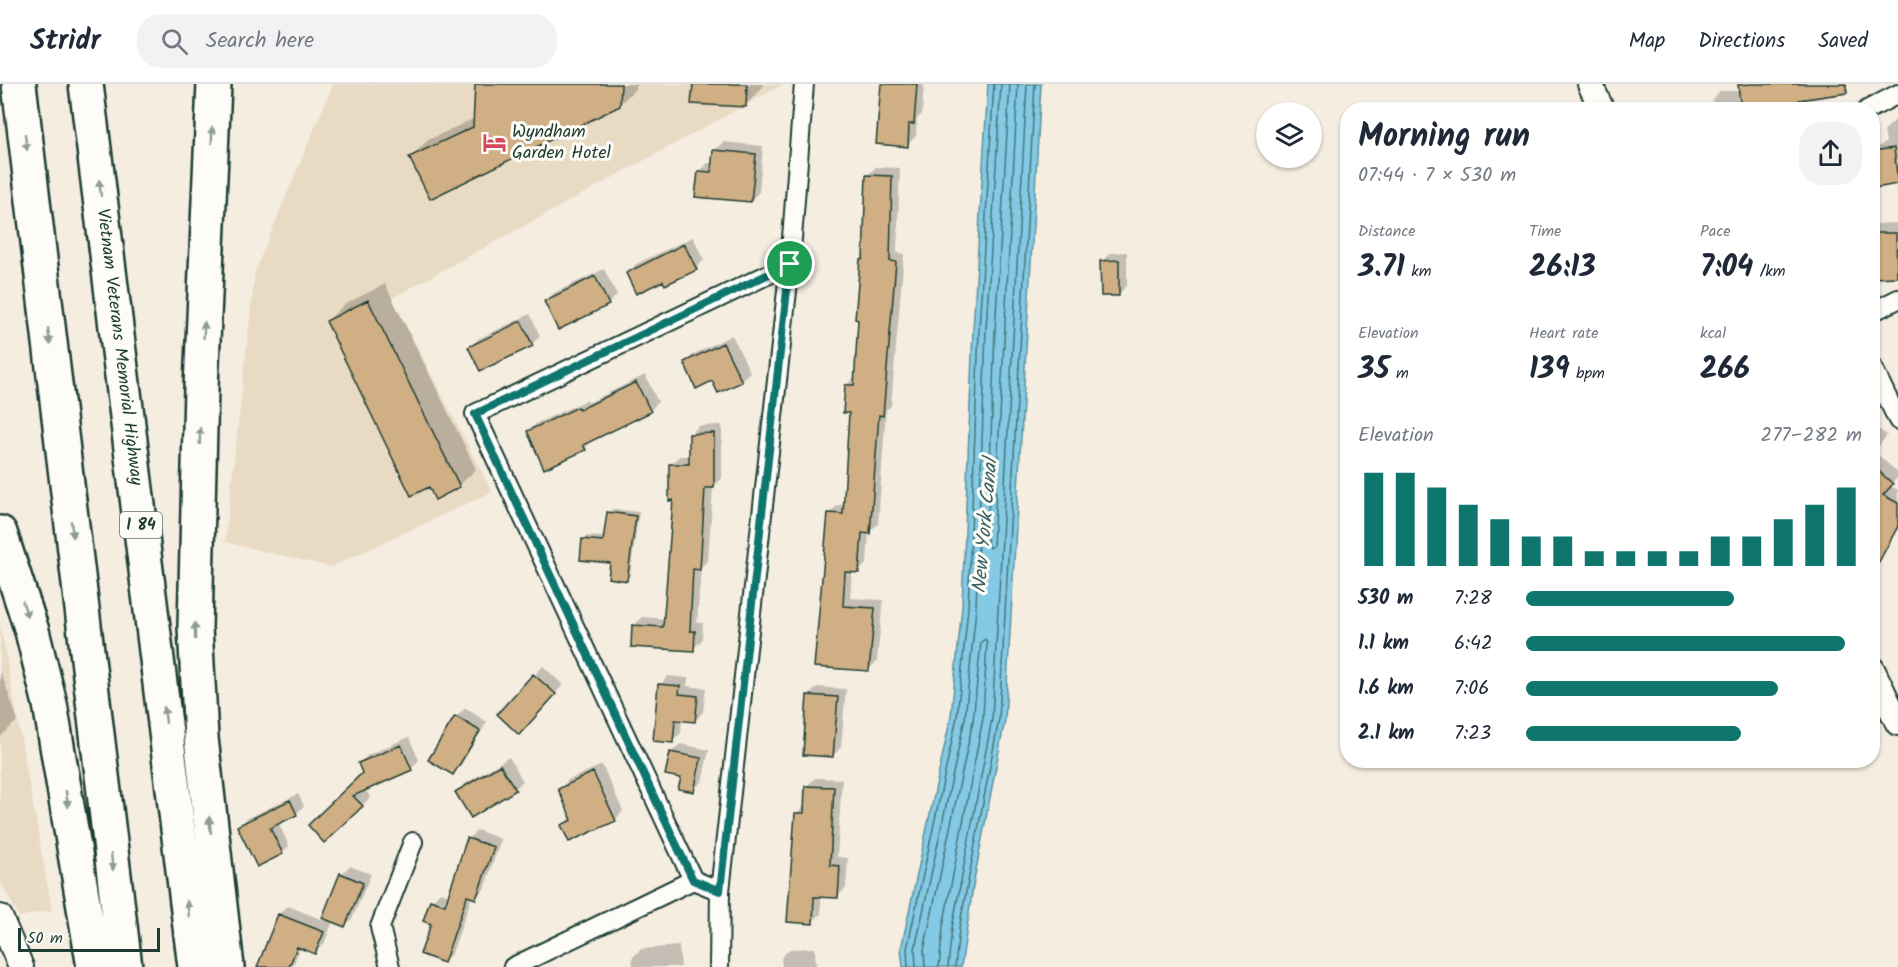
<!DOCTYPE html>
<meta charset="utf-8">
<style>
body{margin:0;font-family:Kalam,sans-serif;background:#f2f2f3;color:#1f2937;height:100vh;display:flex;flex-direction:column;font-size:22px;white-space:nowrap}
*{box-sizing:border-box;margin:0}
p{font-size:20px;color:#747a83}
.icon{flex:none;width:33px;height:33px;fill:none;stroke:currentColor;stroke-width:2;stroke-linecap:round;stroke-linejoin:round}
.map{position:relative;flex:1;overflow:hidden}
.side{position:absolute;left:1340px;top:18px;width:540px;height:666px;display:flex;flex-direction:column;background:#fff;border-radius:24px;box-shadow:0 2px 4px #0004}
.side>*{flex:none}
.buttons{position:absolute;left:1256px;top:18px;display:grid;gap:12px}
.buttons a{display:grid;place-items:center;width:66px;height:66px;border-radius:50%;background:#fff;box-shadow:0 2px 4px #0004;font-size:30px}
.scale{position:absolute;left:18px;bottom:15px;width:142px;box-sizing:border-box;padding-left:6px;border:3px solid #1f3d34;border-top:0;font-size:16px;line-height:21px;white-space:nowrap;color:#1f3d34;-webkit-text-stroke:4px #fdfcf7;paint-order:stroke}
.pin{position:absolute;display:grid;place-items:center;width:51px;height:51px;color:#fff;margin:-26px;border:3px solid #fff;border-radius:50%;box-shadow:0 2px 6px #0007}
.round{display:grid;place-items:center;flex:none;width:63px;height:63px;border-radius:24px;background:#f2f2f3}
.summary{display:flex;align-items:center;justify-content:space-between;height:102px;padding:0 18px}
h1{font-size:33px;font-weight:600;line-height:45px}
.figures{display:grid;grid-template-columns:repeat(3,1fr);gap:9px;height:102px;padding:6px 18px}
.figures div{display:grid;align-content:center}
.figures b{font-size:30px;font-weight:600}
.figures small{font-size:16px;font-weight:400}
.figures p{font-size:16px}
.chart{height:168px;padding:12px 18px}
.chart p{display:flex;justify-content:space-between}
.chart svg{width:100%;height:108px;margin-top:6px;stroke:#0f766e;stroke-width:6}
ul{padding:0 18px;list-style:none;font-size:20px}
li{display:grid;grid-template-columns:96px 72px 1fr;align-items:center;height:45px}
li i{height:15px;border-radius:8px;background:#0f766e}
header{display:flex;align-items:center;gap:36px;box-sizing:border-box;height:84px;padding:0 30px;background:#fff;border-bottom:2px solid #e0e1e3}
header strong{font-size:28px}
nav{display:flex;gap:33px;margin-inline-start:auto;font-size:21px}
.search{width:420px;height:54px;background:#f2f2f3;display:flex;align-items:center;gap:15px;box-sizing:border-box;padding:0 21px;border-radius:24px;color:#747a83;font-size:22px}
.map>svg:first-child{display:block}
.built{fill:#e9dac4}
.water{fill:#84cae5;stroke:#5c929e;stroke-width:1.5}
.shadow{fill:#0003}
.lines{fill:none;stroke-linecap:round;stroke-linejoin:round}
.shore{stroke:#47757b;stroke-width:1.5}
.building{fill:#cfaf83;stroke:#1f3d34;stroke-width:1.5}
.minor-casing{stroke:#1f3d34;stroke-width:22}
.tertiary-casing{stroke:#1f3d34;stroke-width:28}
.motorway-casing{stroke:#1f3d34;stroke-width:38}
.minor{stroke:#fdfcf7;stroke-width:18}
.tertiary{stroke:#fdfcf7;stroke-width:24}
.motorway{stroke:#fdfcf7;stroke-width:33}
.oneway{fill:#8e9c96}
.route-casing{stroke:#fff;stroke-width:12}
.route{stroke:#0f766e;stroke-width:8}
.labels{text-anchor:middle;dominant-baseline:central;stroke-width:6;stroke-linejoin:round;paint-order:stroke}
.shield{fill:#fdfcf7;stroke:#62766e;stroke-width:1.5}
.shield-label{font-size:16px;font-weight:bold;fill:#1f3d34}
.poi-label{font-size:18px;fill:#1f3d34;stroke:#fdfcf7;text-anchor:start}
.street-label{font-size:18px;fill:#1f3d34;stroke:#fdfcf7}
.water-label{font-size:20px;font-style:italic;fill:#386060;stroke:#fdfcf7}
</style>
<header>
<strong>Stridr</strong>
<div class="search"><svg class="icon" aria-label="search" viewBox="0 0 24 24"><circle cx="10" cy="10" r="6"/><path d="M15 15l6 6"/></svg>Search here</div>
<nav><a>Map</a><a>Directions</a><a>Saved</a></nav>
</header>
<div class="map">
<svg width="1898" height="883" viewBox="0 0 1898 883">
<rect width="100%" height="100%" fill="#f4ede0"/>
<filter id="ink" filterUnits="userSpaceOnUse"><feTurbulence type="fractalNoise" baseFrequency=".0167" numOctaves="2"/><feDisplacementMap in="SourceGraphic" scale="12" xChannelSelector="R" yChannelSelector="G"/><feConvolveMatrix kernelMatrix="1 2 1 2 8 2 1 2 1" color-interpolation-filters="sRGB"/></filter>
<g filter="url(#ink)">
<!-- built -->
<path class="built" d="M333,0H784L392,214L492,408L331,483L225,458L255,187Z
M0,539L52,826L19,833L0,797Z"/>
<!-- water -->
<path class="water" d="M988,0H1041L1005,636L974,796L961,883H903L901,865L951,632L962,523L973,246Z"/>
<!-- shadow -->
<path class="shadow" d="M476,0H637L636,4L619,21L411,73L428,56L475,34Z
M694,0H763L762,4L745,22Z
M882,0H924L922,30L917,35L916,52L907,61Z
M1742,0H1848L1839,9L1807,13V18L1799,26H1706L1712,25V16L1720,7H1740Z
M1894,37H1898V99L1872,103V66L1886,58L1884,47Z
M723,58L763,62L759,108L751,116L699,88L708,79H713L714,67Z
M876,83L900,84L897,169L904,170L891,322L886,326L878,440L869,448L867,479L858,488L852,487L850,514L883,516L877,577L869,585L816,582L830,429L838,421H845L851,328L846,301L855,293L862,175L864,173L867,92Z
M1898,139V190L1872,192V140Z
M693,153L704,176L696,184L663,195L628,189L636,180Z
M1127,168V201L1119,210L1102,177L1110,169Z
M604,185L617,211L608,220L546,217L554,209Z
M385,200L476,385L459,402L327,237L345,220Z
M530,230L540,252L532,260L470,263L478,255Z
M732,251L750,288L741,296L719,307L713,295L685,279L694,270Z
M645,291L658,318L650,327L592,355L585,365L528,347L537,339L587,316L588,319Z
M722,341V394L713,404L708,476L701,483L697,539H703L702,556L693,565L634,542L642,533L666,535L675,414L670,381L679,372H691L690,350L699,342Z
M1872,341L1887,351L1875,368L1898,389V393L1890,402L1898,406V445L1893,450L1872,431Z
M612,425L639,428L630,491L626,495L612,477L583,456L587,452L605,453L609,429Z
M543,582L563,601L528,640L499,630Z
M0,586L18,636L0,653Z
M668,592L688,594L687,602L706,604L703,628L695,637L682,636L681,649L672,657L660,601Z
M817,603L846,605L841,663L833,672L809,612Z
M465,624L487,638L461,681L452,689L430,676L456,633Z
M409,653L419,676L411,685L364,705L371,713L324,757L364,689L360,679L368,671Z
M680,660L709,666L702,698L693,706L682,693L672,668Z
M509,673L523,697L515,705L457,708L465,700Z
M602,681L623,727L615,736L563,741L572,732L560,705L568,696Z
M815,694L842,695L837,773L848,774L846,804L838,812H821V830L812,838L797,729L806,720L807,702Z
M298,710L304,722L296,730L278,738L289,762L282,769L239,742L246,735Z
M477,746L501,755L484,805L476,814L472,812L452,869L444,877L433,839L432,817L440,808L450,811L469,755Z
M350,782L371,790L353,833L345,842L333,837L324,860L315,868L301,863L292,883H270L260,879L279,830L288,822L323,836L341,790Z
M679,862L681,883H633L632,874L641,865Z
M815,864L816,883H782L781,874L790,865Z"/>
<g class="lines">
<!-- shore -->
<path class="shore" d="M1010,0L995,247L987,461L990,464L993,462L1018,0
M908,883L907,865L957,633L968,524L979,246L994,0
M916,883L915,865L965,634L976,524L986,246L1001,0
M925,883L924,866L973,637L981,558L985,555L987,558L983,634L943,843L939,883
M948,883L952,844L992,635L1027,0
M955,883L959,845L999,635L1035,0"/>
</g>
<!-- building -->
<path class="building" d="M475,0H621L620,22L430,115L409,73L473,43Z
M693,0H747L746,23L691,20Z
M881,0H917L914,40H909L908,63L876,60Z
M1751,0H1846L1847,9L1799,16V26H1741L1738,1Z
M1894,64L1898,100L1875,104L1872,67Z
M713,66L756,70L751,118L695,113L698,87L711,88Z
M866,91L892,92L890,177L896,178L883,332L879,331L870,450L862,449L859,489L845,488L843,522L875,524L869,587L814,583L828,429L843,430L849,329H843L845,301H854L858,236L855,235L860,175H863Z
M1872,149H1896L1897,193L1872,194Z
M684,160L697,186L665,201L663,197L636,210L626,189Z
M1119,176V212H1101L1100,177Z
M595,192L609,221L558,246L544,217Z
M368,216L460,403L435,416L429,403L411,412L326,237Z
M521,237L533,262L480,287L468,263Z
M723,259L742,298L718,309L712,297L696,305L684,278Z
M636,298L651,328L583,361L586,366L544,385L527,347L578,323L579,326Z
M714,349V404H705L700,486L693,485L690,547H695L694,567L631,563L632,541L663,543L673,416L669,417V380H689V350Z
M1872,381L1893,400L1883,411L1898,419V442L1872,491Z
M607,428L636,432L627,497L608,494L610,479L580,476L582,455L603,457Z
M533,590L556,610L519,651L497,630Z
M658,600L680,602L679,610L698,612L695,638L675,636L673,659L653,657Z
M807,611L838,613L833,673L803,671Z
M455,632L480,647L453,691L428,676Z
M401,661L412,686L353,712L363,722L324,759L308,741L362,689L358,679Z
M670,668L701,674L694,708L678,705L681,694L665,691Z
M500,681L516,706L471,734L455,708Z
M593,688L616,737L569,758L561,741L572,736L558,705Z
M805,702L834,703L830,781L840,782L838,814L814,813L813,840L787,838L795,729H804Z
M290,716L297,731L270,744L283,770L257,783L237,742Z
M467,754L494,763L476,815L467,812L444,879L420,870L431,840L423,837L430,816L445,821Z
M340,789L363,799L345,843L322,834Z
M278,830L324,848L315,870L297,863L289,883H257Z"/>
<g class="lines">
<defs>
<path id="minor" d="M1867,26L1898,10
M1872,228L1898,215
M1872,282L1898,336
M693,796L475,330L790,180
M390,883L380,843L413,758
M513,883L693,796L720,807
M719,883L720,807L790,180L804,0"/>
<path id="tertiary" d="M1590,0L1602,26
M1872,585L1898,639
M0,833L21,883"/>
<path id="motorway" d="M19,0L125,883
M86,0L195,883
M214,0L201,304L195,543L201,654L227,883
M0,449L32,547L50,620L94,883"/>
</defs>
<!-- minor casing -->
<use href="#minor" class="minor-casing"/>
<!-- tertiary casing -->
<use href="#tertiary" class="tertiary-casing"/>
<!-- motorway casing -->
<use href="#motorway" class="motorway-casing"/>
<!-- minor -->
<use href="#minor" class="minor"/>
<!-- tertiary -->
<use href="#tertiary" class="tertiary"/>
<!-- motorway -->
<use href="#motorway" class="motorway"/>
</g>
<!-- one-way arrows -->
<defs><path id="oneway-solid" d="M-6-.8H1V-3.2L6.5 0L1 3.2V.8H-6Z" transform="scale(1.5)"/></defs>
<g class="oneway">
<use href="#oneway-solid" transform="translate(212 51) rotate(-88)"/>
<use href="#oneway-solid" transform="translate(26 58) rotate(83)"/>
<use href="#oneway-solid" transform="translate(100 104) rotate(-97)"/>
<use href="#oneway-solid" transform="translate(204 246) rotate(-87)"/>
<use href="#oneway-solid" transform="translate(49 252) rotate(83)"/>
<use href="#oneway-solid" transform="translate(200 352) rotate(-88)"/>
<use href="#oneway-solid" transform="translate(72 445) rotate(83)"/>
<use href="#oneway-solid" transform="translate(25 525) rotate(72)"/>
<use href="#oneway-solid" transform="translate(195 547) rotate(-91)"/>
<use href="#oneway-solid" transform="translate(165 631) rotate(-97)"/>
<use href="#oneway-solid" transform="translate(67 715) rotate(82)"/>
<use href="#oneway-solid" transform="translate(210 741) rotate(-96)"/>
<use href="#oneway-solid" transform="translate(112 778) rotate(83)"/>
<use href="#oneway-solid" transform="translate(188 825) rotate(-97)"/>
</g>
</g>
<g class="lines" filter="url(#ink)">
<defs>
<path id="route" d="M790,180L781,259L720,807L693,796L475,330Z"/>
</defs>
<!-- route casing -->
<use href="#route" class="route-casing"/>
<!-- route -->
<use href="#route" class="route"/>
</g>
<!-- icons -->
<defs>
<symbol id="hotel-bare" viewBox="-9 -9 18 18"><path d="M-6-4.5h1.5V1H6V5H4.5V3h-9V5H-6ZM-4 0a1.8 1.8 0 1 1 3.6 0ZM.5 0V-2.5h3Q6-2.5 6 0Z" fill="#d1495b" stroke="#fdfcf7" stroke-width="2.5" paint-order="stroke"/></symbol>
</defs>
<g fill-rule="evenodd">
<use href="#hotel-bare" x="478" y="42" width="33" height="33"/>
</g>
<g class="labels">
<!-- shield labels -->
<rect class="shield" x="120" y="428" width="42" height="26" rx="4.5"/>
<g class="shield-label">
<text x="141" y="441">I 84</text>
</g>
<!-- poi labels -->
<g class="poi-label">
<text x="512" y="48">Wyndham<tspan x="512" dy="21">Garden Hotel</tspan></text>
</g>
<!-- street labels -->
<g class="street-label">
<text transform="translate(119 263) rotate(83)">Vietnam Veterans Memorial Highway</text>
</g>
<!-- water labels -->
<g class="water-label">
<text transform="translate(986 442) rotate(-85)">New York Canal</text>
</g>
</g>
</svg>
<div class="buttons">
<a><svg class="icon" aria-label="layers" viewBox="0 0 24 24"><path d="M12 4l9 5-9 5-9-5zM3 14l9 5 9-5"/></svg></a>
</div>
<div class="scale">50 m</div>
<div class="pin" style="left:790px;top:180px;background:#1e9e55"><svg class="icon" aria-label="arrive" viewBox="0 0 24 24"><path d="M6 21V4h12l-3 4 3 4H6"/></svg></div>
<section class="side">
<div class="summary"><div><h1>Morning run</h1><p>07:44 · 7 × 530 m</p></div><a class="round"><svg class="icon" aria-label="share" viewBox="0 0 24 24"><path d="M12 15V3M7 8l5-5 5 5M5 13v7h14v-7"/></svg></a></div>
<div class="figures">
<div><p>Distance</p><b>3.71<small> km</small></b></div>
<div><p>Time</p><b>26:13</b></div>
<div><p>Pace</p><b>7:04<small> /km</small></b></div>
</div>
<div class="figures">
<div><p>Elevation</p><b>35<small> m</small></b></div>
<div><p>Heart rate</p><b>139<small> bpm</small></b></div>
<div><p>kcal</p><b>266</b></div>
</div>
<div class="chart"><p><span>Elevation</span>277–282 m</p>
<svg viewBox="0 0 160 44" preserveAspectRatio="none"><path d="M5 44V6M15 44V6M25 44V12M35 44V19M45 44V25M55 44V32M65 44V32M75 44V38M85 44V38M95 44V38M105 44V38M115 44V32M125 44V32M135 44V25M145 44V19M155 44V12"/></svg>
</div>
<ul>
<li><b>530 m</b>7:28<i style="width:62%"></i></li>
<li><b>1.1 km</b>6:42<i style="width:95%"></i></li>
<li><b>1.6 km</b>7:06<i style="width:75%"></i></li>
<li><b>2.1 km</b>7:23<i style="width:64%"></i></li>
</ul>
</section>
</div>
